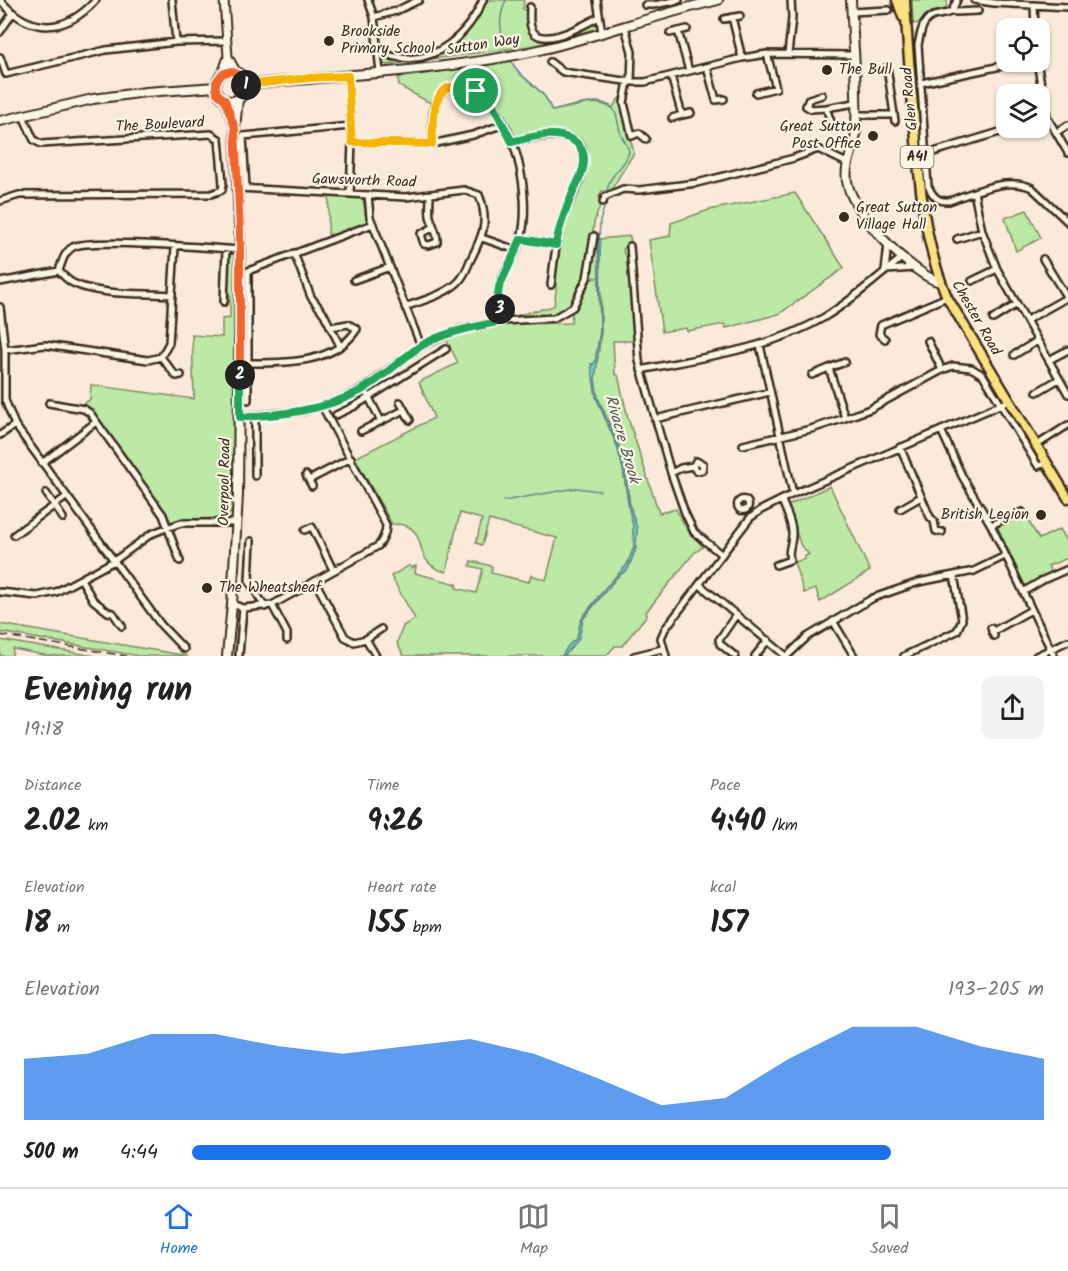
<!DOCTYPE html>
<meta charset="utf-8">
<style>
body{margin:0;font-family:Kalam,sans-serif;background:#f2f2f2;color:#222;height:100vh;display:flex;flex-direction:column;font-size:22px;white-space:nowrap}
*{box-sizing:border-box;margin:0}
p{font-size:20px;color:#767676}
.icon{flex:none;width:33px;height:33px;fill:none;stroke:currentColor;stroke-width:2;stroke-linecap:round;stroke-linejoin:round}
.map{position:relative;height:656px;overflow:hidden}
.details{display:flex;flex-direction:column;background:#fff;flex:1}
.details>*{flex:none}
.fabs{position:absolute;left:996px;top:18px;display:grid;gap:12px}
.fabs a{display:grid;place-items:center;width:54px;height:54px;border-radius:12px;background:#fff;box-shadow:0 2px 4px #0004;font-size:30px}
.pin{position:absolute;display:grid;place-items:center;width:51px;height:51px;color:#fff;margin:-26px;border:3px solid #fff;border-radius:50%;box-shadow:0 2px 6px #0007}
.km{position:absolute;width:30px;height:30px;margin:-15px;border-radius:50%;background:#222;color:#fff;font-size:16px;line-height:30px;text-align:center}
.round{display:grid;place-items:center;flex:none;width:63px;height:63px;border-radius:12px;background:#f2f2f2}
.head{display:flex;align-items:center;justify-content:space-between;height:102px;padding:0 24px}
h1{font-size:33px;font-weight:800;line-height:45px}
.stats{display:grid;grid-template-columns:repeat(3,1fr);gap:9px;height:102px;padding:6px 24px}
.stats div{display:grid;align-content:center}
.stats b{font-size:30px;font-weight:800}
.stats small{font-size:16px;font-weight:400}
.stats p{font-size:16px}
.chart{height:168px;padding:12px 24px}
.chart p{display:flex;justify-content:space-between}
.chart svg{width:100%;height:108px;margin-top:6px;fill:#1a73e8;opacity:.7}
ul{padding:0 24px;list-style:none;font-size:20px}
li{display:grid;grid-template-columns:96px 72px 1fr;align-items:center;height:45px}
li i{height:15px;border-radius:8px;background:#1a73e8}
.menu{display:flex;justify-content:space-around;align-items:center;height:84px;border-top:2px solid #e0e0e0;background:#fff;font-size:16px;color:#767676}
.menu a{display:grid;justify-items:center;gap:3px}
.menu .on{color:#1a73e8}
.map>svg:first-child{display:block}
.green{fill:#bce9a6;stroke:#7c8a62;stroke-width:1.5}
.water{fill:#7acad4;stroke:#618a8b;stroke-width:1.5}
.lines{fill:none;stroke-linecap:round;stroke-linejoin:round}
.stream{stroke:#618a8b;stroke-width:1.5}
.minor-casing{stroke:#3b2a1e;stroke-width:10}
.tertiary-casing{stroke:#3b2a1e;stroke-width:11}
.secondary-casing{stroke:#3b2a1e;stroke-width:12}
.primary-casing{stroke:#3b2a1e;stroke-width:13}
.minor{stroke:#fcf5e5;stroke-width:5}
.tertiary{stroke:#fcf5e5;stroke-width:7}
.secondary{stroke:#fcf5e5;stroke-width:8}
.primary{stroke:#fae180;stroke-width:8}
.rail{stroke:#3b2a1e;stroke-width:1.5;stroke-dasharray:9 4.5;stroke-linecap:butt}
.split-1-casing{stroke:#fff;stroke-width:12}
.split-2-casing{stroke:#fff;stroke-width:12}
.split-3-casing{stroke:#fff;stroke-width:12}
.split-4-casing{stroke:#fff;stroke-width:12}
.split-1{stroke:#f5b400;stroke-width:8}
.split-2{stroke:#f0652b;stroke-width:8}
.split-3{stroke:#22a559;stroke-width:8}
.split-4{stroke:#22a559;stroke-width:8}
.poi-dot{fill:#3b2a1e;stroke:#fcf5e5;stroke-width:2}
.labels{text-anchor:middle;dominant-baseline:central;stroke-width:4.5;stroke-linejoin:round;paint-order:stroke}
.shield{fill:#fcf5e5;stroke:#75675a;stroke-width:1.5}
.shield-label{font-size:14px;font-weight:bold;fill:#3b2a1e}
.poi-label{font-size:15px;fill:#3b2a1e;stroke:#fcf5e5;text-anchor:start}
.street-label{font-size:15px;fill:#3b2a1e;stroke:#fcf5e5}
.water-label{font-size:16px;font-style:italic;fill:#4e5a55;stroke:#fcf5e5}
</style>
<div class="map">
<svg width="1068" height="656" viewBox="0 0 1068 656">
<rect width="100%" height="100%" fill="#fbead9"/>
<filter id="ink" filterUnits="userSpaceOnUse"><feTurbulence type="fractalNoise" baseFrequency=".0167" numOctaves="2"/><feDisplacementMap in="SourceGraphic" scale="12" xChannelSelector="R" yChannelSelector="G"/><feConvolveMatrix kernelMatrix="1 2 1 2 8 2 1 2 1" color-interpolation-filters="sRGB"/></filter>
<g filter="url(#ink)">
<!-- green -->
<path class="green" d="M484,0H524L523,9L527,11L532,34L542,40L567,35L577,31L590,23H594L599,28L537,45L387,65L381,63L387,57L410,60L455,42L472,25Z
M912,0H947L946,11L931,12L921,23L913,24Z
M511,61C519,77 534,83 545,97C548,101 550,107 552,111C571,106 594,98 612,108L624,92L621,104L634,153L614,185L612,191H602L599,196L602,200L594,223L589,270L569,307L560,314L550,316L518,317V315L554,306L557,283L554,279L560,236L586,163V156L581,144C565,136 551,131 533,134C526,136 520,139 514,140C506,129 504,116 496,106C480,85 442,69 432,104L399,86L398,78Z
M795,193L844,268L779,314L726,328L725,324L687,331L686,328L662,332L649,240L670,236L671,223L709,210Z
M329,196L363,198L367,223L335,235L328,234Z
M1027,210L1041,238L1016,251L1005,218Z
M630,236L631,243L627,245L623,250L624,254L628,257L635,341H613L615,374L618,375L628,418L659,513L676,509L686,528L703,547L694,553L646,612L647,615L622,646H615L606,656H564L577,641L583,619L616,578L628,569L636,548L637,528L630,506L625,470L619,446L598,398L595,380L601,331L600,239Z
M595,239H598L600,331L595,362L593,365L592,364L596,397L617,446L623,469L629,509L633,525L634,547L627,565L606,587L583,617L580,623L577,638L568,646L562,656H404L397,643L403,626L415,619L391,576L410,565L411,568L416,566L415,573L457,584L456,588L476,593L483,569L470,566L471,561L492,566L491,573L529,582L531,575L546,580L557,538L489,520L482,545L476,543L482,519L460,513L446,572C412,564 428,535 407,526C403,524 397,524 392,524L355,458L434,418L419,382L458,363L446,339L477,330L506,324L571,323C571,308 580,292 589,280L596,278L591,276Z
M227,250H235L233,509L227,518L182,519L168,523L92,413L80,405L90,400L91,385L194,399L192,335L222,337V319L230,318V295L225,292Z
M830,486L870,571L820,602L816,589L804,593L794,562L805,559L804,557L809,554L801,546L787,506Z
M1025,515L1039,539L1060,529L1068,542V558L1048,566L1052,574L1026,588L998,528L1000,525Z
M0,624L188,656H139L0,632Z
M0,640L95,656H49L13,649L12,656H0Z"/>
<!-- water -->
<path class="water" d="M598,239H600L601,331L595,380L598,398L619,446L625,470L630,506L637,528L636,548L628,569L616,578L583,619L579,639L564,656H562L568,646L577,638L580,623L583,617L606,587L627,565L634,547L633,525L629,509L623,469L617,446L596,397L591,364L593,365L595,362L600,331Z"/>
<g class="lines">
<!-- stream -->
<path class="stream" d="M504,46C500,26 498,19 506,0
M511,61C519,77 534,83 545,97C548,101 550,107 552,111L595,102C621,103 615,118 621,135C624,141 628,145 629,152C625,169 608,172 607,194
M599,241L600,221L606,201
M503,501L576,488L600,491"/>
<defs>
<path id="minor" d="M0,0C30,35 65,34 96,0
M172,0L176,42
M368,0L374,17L380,72
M597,0L602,33
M957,0L952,11L955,12L978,11
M974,0L994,3L1068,7
M645,5H654L679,0
M1034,5L1035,28
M530,7C530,13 529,21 531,27C538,52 586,24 599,17
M952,11C947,14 944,14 938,15C922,17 921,32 918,45L928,186C933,196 937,202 949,201C973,193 1006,176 1032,188L1068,222
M851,12L889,10
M374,17L396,11L419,0
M732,17L742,58
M724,19L740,16
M625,27L632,52L631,82
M678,31L689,71
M0,32L12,14
M670,33L687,29
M378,51C384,53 390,56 396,57C435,66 469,33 483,0
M788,54L792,18L791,0
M0,57L6,74L106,50L176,42L226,41
M550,62L563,72L631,82H645L742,58L767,54L854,55
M1037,62L1047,117L1068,153
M707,67L716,100L724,99
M887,67L895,121
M348,76L352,142L350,194
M671,76L682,115L691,113
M628,81L624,103L632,136L639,133L646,139
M921,83L1020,62
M756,93L776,88L767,54
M822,95L809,99L806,106L811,109L826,108L833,127
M826,108L855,103
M856,115H893
M672,118L682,115
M1057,132L1068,125
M352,142L432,144L473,135L504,124
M512,142C532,137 587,124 584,161C583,182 568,202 562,221C555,242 554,264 551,285
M432,144C433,130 430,106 440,95C450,83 464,84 477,92C516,116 532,197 521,239C516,258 500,274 498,294C498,303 501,312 502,321
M927,154L1013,128
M238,188L406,197L464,190L479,195C490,222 482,237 470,261C466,271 462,281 452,287C439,297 420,301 405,307
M246,188L243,136L351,126
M974,192L982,231L997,269L1068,394
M368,195L370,217L421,346
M430,195C430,202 429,210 430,216C432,225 438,233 437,242L429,245L424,244L421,234L434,227
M0,201L19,195L211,194L222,190L223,184L219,139L211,134L41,144L34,140L23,116
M603,202L605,197L623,189L639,190L697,183L794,158L818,149L847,163
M482,238L516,250
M521,239L556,245
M957,239L982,231
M630,246L639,361L671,473L685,513L694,532L722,555
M294,253L311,297L324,314L340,346
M1043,259L1067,298
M887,270L914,268
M59,271C62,262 64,252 73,247C87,238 215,248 240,250
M885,271L888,244
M354,280L390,267
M972,281L997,269
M0,282L59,271C63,275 67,280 73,283C99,296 143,293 172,295L175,247
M224,302L226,249
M0,307L5,350V400L15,425L161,625L184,649
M993,319L1017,304
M1027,320L1068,297
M885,339L879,334L881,325L947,297
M928,341L942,370
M760,345L793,494
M5,350L45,345L148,360L161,357L176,376L181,375
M1014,355L1037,341
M161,357L169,343L172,295
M1049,360L1068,350
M246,363C283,363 334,365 357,329L348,324L331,327
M829,368L845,362
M641,370C702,357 768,350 823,318C852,301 876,278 903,257
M812,375L829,368L845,418
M364,388L381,421
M1037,392L1059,379
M248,400V271L373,224
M400,402L410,420
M49,403L84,409L90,413L163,515L180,561
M336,415L355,406L446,349
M240,417L304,411L338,401L364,388L421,346L459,330L502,321L554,318L573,307L587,278L594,236
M655,419L770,392
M941,430L962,476L991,525L1054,656
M361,431L404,410
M0,435L15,425
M743,445L811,429L845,418L870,409L942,370L953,366L971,368L983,375L1038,466L1047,463
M1037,445L1068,425
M900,447L930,517L934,521L936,531L942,532
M42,463L96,422
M671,473L681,468L693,466L696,461L703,464L702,470L696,471L693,466
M306,475L312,486
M255,476V416
M309,480L351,458
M46,493L63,518
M737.5 505a5.5 5.5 0 1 1 11 0a5.5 5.5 0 1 1-11 0Z
M900,509L921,497
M991,525L1022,512
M305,530L312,527L333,570
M14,535L66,497
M251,541L249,581L265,607
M776,565L790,560C787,550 792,545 792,535C793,524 786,511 782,501
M81,579L93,600L108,612L113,613L122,626
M315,581L345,637L354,642L366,639L376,656
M700,585L786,656
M0,592L37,596L56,592L114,561L151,534L161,530L181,523H237
M1023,592L1043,580L1068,569
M232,604L243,608L272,605L378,546C383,540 386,533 386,525L322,406
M272,605L287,633V640
M833,621L854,656
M991,628L994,636
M992,632L1031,610
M366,639L381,629
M239,655L243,608
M634,656L662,649
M666,656L661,638L665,629L750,518L761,510L793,494L1009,401
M735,656L720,644L719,640L736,615
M755,656L768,640
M787,656L807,637L873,598L919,582L974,571L1005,556
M904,656L957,631L962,620L954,575
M1036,656L1068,641"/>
<path id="tertiary" d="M224,0L228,57L237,73
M222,74L228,57"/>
<path id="secondary" d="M851,0C853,44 858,89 856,132C855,149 844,163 847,181C851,212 911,274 940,282
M216 86a15 15 0 1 1 30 0a15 15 0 1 1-30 0Z
M245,85C343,74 443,72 539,50C599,36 658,14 718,0
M225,100L234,124
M0,121L93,99L146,92L216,87
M227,656L232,604L238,495L240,250L235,128L238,99"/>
<path id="primary" d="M897,0L903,17
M905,0C907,43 911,86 915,129C920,187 924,243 947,297L1068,498"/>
</defs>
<!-- minor casing -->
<use href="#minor" class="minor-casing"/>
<!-- tertiary casing -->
<use href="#tertiary" class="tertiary-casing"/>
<!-- secondary casing -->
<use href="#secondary" class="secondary-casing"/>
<!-- primary casing -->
<use href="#primary" class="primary-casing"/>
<!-- minor -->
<use href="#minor" class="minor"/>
<!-- tertiary -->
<use href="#tertiary" class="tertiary"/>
<!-- secondary -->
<use href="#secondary" class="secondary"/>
<!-- primary -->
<use href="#primary" class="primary"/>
<!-- rail -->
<path class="rail" d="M0,635L126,656"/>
</g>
</g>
<g class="lines" filter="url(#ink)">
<defs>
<path id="split-1" d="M246,85L308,78L348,76L352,142L432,144C434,113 431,72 476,91"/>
<path id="split-2" d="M240,375V231L235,128L225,100L217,93L216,87V82L222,74L231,71L241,76L246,85"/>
<path id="split-3" d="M240,375V417C281,415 322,411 360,391C381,379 399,361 419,347C443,332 475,327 502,321L500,309"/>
<path id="split-4" d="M476,91L493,105L512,142C531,137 552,130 571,139C579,143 585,152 584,162C584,171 579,179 575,188C567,206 559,225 556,245L521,239L499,287L498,295L500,309"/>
</defs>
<!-- split-1 casing -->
<use href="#split-1" class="split-1-casing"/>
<!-- split-2 casing -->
<use href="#split-2" class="split-2-casing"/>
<!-- split-3 casing -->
<use href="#split-3" class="split-3-casing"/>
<!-- split-4 casing -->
<use href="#split-4" class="split-4-casing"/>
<!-- split-1 -->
<use href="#split-1" class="split-1"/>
<!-- split-2 -->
<use href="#split-2" class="split-2"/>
<!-- split-3 -->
<use href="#split-3" class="split-3"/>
<!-- split-4 -->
<use href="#split-4" class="split-4"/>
</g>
<!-- markers -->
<g class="poi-dot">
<circle cx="329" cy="41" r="6"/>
<circle cx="827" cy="70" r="6"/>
<circle cx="873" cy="136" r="6"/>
<circle cx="844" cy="217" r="6"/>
<circle cx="1041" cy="515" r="6"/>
<circle cx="207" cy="588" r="6"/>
</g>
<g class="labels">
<!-- shield labels -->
<rect class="shield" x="900.5" y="146" width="33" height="22" rx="4.5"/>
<g class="shield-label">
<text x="917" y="157">A41</text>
</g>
<!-- poi labels -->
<g class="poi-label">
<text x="341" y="32">Brookside<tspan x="341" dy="17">Primary School</tspan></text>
<text x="839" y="70">The Bull</text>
<text x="861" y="127" text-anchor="end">Great Sutton<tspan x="861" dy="17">Post Office</tspan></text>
<text x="856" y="208">Great Sutton<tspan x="856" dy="17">Village Hall</tspan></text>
<text x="1029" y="515" text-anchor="end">British Legion</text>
<text x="219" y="588">The Wheatsheaf</text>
</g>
<!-- street labels -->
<g class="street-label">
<text transform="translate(483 45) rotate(-9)">Sutton Way</text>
<text transform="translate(910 99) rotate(-95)">Glen Road</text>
<text transform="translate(160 125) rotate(-3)">The Boulevard</text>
<text transform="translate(364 181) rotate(2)">Gawsworth Road</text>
<text transform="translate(976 318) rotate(60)">Chester Road</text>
<text transform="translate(225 482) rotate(-89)">Overpool Road</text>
</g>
<!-- water labels -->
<g class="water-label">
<text transform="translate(622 439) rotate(74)">Rivacre Brook</text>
</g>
</g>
</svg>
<div class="fabs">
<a><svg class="icon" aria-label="locate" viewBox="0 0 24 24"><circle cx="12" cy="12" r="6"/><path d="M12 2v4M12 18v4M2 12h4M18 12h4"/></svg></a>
<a><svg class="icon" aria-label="layers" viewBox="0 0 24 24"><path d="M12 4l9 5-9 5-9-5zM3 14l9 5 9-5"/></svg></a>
</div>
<div class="pin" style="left:476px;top:91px;background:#1e9e55"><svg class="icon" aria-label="arrive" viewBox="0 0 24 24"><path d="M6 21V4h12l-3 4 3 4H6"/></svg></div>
<b class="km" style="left:246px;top:85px">1</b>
<b class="km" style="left:240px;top:375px">2</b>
<b class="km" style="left:500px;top:309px">3</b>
</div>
<section class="details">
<div class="head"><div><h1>Evening run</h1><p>19:18</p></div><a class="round"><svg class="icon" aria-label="share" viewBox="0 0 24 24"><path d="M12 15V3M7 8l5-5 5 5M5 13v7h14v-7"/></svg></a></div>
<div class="stats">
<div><p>Distance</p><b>2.02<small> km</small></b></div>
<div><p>Time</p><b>9:26</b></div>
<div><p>Pace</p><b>4:40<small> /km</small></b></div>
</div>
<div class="stats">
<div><p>Elevation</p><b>18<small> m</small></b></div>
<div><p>Heart rate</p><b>155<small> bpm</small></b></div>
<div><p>kcal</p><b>157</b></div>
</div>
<div class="chart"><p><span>Elevation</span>193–205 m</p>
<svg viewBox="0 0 160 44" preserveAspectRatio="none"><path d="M0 44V19L10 17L20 9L30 9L40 14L50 17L60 14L70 11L80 17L90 27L100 38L110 35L120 19L130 6L140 6L150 14L160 19V44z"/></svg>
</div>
<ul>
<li><b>500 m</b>4:44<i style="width:82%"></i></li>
</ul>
</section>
<nav class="menu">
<a class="on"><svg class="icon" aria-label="home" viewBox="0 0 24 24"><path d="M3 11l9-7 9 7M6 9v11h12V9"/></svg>Home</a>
<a><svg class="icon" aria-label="map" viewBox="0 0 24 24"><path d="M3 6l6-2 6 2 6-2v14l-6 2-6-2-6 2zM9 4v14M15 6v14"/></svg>Map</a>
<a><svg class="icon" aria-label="saved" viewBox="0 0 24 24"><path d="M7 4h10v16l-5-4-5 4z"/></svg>Saved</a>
</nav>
